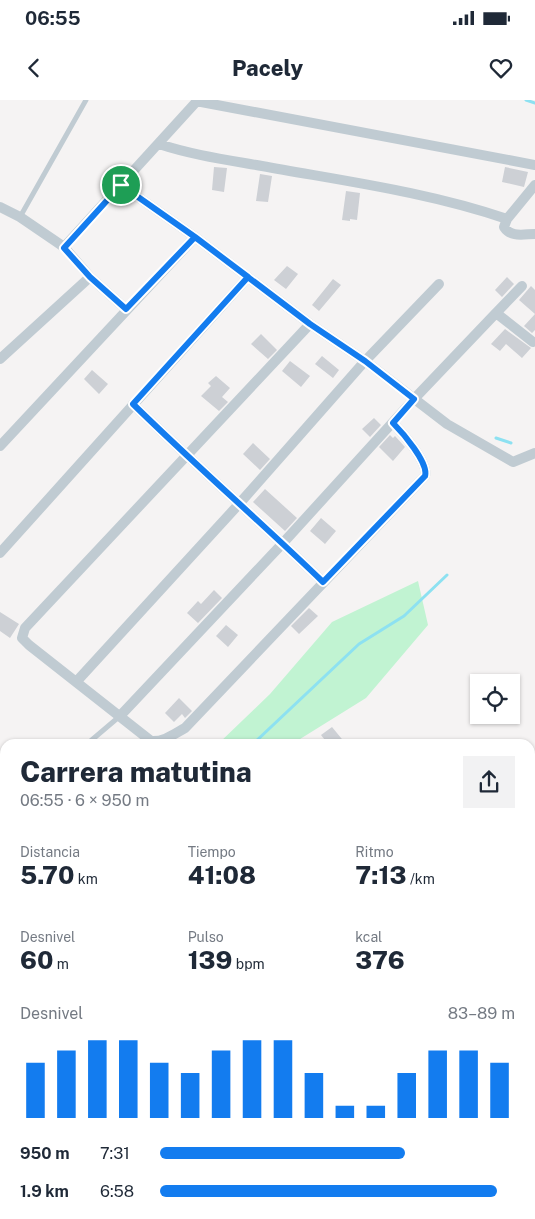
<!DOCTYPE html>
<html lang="es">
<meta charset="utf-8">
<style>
body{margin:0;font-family:"Public Sans",sans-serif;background:#f2f2f3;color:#1f2937;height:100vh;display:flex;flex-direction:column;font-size:19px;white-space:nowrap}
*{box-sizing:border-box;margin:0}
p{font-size:16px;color:#747a83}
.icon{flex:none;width:28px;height:28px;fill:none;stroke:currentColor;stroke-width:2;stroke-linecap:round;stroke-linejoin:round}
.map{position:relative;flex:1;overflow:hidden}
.sheet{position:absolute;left:0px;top:639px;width:535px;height:481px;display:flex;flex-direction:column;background:#fff;border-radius:15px 15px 0 0;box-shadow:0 1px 4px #0004}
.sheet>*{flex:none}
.tools{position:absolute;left:470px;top:574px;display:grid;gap:10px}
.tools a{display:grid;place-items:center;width:50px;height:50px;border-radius:0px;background:#fff;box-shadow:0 1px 4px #0004;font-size:25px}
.pin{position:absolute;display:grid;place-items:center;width:42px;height:42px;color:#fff;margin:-21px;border:2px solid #fff;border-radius:50%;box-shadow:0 1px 5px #0007}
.round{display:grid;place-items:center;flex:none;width:52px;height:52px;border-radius:0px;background:#f2f2f3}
.headline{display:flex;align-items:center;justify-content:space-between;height:85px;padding:0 20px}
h1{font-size:28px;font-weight:800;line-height:38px}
.figures{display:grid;grid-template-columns:repeat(3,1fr);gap:8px;height:85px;padding:5px 20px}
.figures div{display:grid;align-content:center}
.figures b{font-size:25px;font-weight:800}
.figures small{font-size:14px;font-weight:400}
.figures p{font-size:14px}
.chart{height:140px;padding:10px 20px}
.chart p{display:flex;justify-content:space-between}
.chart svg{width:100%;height:90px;margin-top:5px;stroke:#137cef;stroke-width:6}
ul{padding:0 20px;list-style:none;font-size:16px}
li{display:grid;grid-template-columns:80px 60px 1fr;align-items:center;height:38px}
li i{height:12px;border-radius:6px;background:#137cef}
.status{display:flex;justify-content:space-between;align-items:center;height:35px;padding:0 25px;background:#fff;direction:ltr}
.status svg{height:14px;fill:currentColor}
header{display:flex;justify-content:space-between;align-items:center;height:65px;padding:0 20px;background:#fff;font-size:22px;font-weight:800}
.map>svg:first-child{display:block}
.green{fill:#c1f3d2}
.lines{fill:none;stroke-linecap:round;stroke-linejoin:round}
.stream{stroke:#8de1f1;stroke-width:3}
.building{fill:#cdd0d5}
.lane{stroke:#c0cbd2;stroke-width:5}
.street{stroke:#c0cbd2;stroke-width:10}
.route-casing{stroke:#fff;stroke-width:10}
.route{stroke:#137cef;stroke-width:6}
</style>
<div class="status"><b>06:55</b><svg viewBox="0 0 49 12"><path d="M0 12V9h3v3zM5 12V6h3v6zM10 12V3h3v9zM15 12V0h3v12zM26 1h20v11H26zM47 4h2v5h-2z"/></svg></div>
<header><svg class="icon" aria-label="back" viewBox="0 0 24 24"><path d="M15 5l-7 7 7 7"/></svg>Pacely<svg class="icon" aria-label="heart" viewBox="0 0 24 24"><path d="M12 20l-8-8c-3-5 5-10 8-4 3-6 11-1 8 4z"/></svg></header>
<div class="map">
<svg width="535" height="1119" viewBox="0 0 535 1119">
<rect width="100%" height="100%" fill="#f5f3f3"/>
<!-- green -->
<path class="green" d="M418,481L428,525L366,598L292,644H218L270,594L332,522Z
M5,737V819L0,822V739Z"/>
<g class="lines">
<!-- stream -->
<path class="stream" d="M526,0L535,3
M496,338L511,343
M253,644L359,544L404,516L447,475
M0,768L5,766"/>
</g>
<!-- building -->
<path class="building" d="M214,67L227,68L224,92L212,90Z
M505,67L528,72L524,87L502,82Z
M260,74L272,76L268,102L256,101Z
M346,91L360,93L357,120L350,119V121L342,120Z
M287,166L298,174L286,189L274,180Z
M507,177L514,184L502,197L495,190Z
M333,179L341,185L319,211L312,205Z
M531,186L535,190V230L532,233L524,226L535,214L519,200Z
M505,229L531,248L522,258L506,244L500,251L491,244Z
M261,234L277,250L268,259L251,244Z
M322,256L339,270L333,278L315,264Z
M290,261L310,276L301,287L282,271Z
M92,270L108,284L99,294L84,279Z
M216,276L230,288L222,297L228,302L219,311L201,296L211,286L208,283Z
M374,318L381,325L370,337L362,329Z
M390,335L393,338L395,336L405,347L393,361L379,347Z
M253,343L270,359L260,370L243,354Z
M265,389L297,418L285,431L253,402Z
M321,418L336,431L325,444L310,431Z
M214,490L222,498L198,523L187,513L198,501L201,504Z
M309,508L318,516L299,534L291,526Z
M0,512L19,524L10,538L0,531Z
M226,525L238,535L228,547L216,536Z
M179,598L192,611L185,618L182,614L174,622L165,613Z
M332,627L346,644H328L321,635Z"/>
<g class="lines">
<!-- lane -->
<path class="lane" d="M20,117L86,0
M87,644L120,616
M0,708L5,705
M0,801L5,802
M0,870L5,868"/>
<!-- street -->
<path class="street" d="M196,1L535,65
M159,44C192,55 228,60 262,66C344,81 428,92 507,119
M121,85L195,137L310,224L365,261L447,324L513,362L535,353
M535,85L507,119L504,127C511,138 524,134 535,134
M0,107L20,117L64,147L90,177L126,209
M64,147L198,0
M496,213L522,186
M310,224L25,528L22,538L29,545L151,641C164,642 174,634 185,628L425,376C429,363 402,332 393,323
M0,259L90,177
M133,304C195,365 261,422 323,482
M0,346L195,137
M0,453L248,177
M77,581L239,404L365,261L439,184
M120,616L283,443L414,299L496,213L533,242
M530,694L535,691"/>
</g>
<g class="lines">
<defs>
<path id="route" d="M121,85L195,137L248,177L133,304C195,365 261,422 323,482L425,376C429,363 402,332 393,323L414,299L365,261L310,224L195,137L126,209L90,177L64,148L121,85"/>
</defs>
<!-- route casing -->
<use href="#route" class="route-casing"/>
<!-- route -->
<use href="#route" class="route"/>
</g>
</svg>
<div class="tools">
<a><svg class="icon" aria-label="locate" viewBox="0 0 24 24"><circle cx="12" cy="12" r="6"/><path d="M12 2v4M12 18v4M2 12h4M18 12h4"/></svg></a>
</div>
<div class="pin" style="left:121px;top:85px;background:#1e9e55"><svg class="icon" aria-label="arrive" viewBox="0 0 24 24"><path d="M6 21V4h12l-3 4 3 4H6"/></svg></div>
<section class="sheet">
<div class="headline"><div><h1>Carrera matutina</h1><p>06:55 · 6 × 950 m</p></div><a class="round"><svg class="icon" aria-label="share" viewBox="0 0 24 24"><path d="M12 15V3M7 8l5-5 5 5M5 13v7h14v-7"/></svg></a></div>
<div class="figures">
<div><p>Distancia</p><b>5.70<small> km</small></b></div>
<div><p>Tiempo</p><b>41:08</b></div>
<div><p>Ritmo</p><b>7:13<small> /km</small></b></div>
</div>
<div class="figures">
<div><p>Desnivel</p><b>60<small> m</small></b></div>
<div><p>Pulso</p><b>139<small> bpm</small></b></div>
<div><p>kcal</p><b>376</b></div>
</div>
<div class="chart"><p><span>Desnivel</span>83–89 m</p>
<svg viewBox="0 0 160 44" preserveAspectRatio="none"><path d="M5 44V17M15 44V11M25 44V6M35 44V6M45 44V17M55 44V22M65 44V11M75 44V6M85 44V6M95 44V22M105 44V38M115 44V38M125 44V22M135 44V11M145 44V11M155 44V17"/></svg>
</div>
<ul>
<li><b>950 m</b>7:31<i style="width:69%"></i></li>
<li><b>1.9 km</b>6:58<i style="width:95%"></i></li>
</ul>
</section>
</div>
